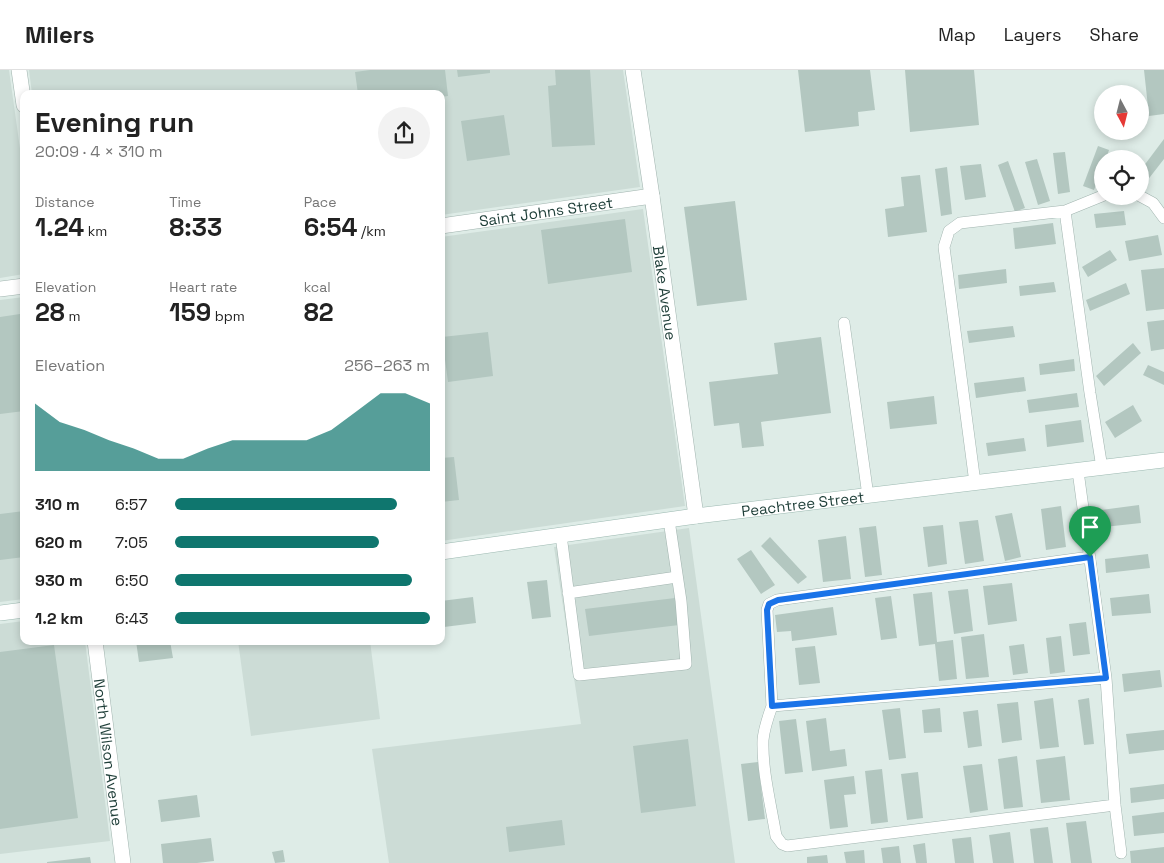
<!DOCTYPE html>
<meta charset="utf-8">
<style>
body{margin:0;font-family:"Space Grotesk",sans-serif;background:#f2f2f2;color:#222;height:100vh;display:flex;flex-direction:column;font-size:19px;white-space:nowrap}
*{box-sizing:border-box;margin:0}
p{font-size:16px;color:#767676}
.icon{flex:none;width:28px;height:28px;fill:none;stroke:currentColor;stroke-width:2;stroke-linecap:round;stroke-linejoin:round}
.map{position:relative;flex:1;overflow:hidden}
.panel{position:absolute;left:20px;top:20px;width:425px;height:555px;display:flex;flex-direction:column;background:#fff;border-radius:10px;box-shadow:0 2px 8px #0003}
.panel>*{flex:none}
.needle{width:32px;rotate:173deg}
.tools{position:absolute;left:1094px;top:15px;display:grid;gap:10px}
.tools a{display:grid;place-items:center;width:55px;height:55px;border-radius:50%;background:#fff;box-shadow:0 2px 8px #0003;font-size:25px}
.pin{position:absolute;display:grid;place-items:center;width:42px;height:42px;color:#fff;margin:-51px -21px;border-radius:50% 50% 50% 0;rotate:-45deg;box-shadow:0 0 5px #0007}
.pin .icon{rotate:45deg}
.round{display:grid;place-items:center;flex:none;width:52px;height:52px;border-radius:26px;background:#f2f2f2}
.overview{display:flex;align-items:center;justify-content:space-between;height:85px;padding:0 15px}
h1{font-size:28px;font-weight:700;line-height:38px}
.metrics{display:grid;grid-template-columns:repeat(3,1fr);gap:8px;height:85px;padding:5px 15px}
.metrics div{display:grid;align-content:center}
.metrics b{font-size:25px;font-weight:700}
.metrics small{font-size:14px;font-weight:400}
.metrics p{font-size:14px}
.chart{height:140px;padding:10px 15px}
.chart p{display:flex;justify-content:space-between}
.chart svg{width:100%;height:90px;margin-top:5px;fill:#0f766e;opacity:.7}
ul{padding:0 15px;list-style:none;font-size:16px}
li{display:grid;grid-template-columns:80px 60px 1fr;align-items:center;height:38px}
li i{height:12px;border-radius:6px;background:#0f766e}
header{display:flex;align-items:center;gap:30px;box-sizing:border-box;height:70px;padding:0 25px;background:#fff;border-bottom:1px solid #e0e0e0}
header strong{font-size:24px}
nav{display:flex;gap:28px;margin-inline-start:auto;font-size:18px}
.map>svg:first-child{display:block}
.built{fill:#ccdcd6}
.building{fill:#b3c7c0}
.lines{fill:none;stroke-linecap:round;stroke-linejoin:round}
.lane-casing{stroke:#a1b4af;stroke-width:12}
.street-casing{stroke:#a1b4af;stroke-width:16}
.secondary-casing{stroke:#9cb9b1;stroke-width:16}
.lane{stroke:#fff;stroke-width:11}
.street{stroke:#fff;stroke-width:15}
.secondary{stroke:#fff;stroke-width:15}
.route-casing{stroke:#fff;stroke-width:10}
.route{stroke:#1a73e8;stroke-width:6}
.labels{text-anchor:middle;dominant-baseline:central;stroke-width:5;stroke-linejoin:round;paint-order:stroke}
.street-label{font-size:15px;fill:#1e3e38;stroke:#eff8f4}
</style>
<header>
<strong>Milers</strong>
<nav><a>Map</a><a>Layers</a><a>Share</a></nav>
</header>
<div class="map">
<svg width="1164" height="793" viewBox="0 0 1164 793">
<rect width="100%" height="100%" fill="#deece7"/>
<!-- built -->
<path class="built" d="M0,0H9L24,107V204L0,208Z
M29,0H623L640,117L441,145V24H32Z
M643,139L685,436L441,471V167Z
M24,227V529L0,532V230Z
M689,458L735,793H389L372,679L581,654L554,477Z
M24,551V571H85L110,771L0,784V554Z
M238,571H370L380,649L251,666Z"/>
<!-- building -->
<path class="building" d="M370,0H445L448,26L441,27V24H358L355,2Z
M457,0H490V3L458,7Z
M555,0H590L595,75L552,77L548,16L556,15Z
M798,0H870L875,40L858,42L859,56L805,62Z
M905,0H974L979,55L910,62Z
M1144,0H1164V44L1149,46Z
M504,45L510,85L467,91L461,51Z
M1164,69V89L1143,116L1140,114V101Z
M1098,76L1109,80L1106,89H1102V98L1094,120L1083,116Z
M1065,82L1070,122L1058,124L1053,83Z
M1037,89L1050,131L1038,135L1025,92Z
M1008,91L1025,138L1015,142L998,95Z
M981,94L986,127L965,130L960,96Z
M947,97L952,144L941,146L935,99Z
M920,105L927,162L888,167L885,139L904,136L901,107Z
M735,131L747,230L697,236L684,137Z
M1124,141L1126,155L1096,158L1094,144Z
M625,149L632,202L548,214L541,160Z
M1053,153L1056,174L1015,179L1013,158Z
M1158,165L1162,185L1129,191L1125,171Z
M1110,180L1117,190L1088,207L1082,197Z
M1164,198V239L1146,241L1141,200Z
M1006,199L1007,213L959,219L958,205Z
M1054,212L1056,222L1020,226L1019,216Z
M1126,213L1130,224L1090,241L1086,230Z
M441,232L445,254L441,255Z
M20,244L24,276V341L0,344V247Z
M1164,250V279L1151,281L1147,252Z
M1013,256L1015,267L969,273L967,261Z
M488,262L493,306L448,312L442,267Z
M821,267L831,343L761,352L764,376L742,378L739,353L714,356L709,312L778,304L774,273Z
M1133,273L1141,283L1104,316L1096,306Z
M1074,289L1075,301L1040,305L1039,294Z
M1148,295L1164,302V315L1143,305Z
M1024,307L1026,321L976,328L974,313Z
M1077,323L1079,337L1029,343L1027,330Z
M934,326L937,354L890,359L887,332Z
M1133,335L1142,351L1115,368L1105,352Z
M1081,350L1084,372L1047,377L1045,355Z
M1024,368L1026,381L988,386L986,373Z
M454,387L459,430L441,432V388Z
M1139,435L1141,453L1104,457L1101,440Z
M1061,436L1066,477L1046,480L1041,439Z
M24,441V487L0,490V444Z
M1012,443L1021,487L1005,491L995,446Z
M978,450L984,491L965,494L959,452Z
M943,455L947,494L928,497L923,457Z
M876,456L882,505L865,507L859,458Z
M846,466L851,509L823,512L818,470Z
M770,467L807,507L798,514L761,476Z
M751,480L775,515L761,524L737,489Z
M1148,484L1150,498L1106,503L1105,489Z
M547,510L551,547L532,549L527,512Z
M1012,513L1017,551L988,555L983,516Z
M968,519L973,561L954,564L948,521Z
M932,522L937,572L953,570L957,609L939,611L935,574L919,576L913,524Z
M1149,524L1151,543L1112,546L1110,528Z
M891,526L897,568L881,570L875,528Z
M473,527L476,553L444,557L441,531Z
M675,528L679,555L589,566L585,539Z
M833,537L837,565L792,571L791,561L777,562L775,545Z
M1086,552L1090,584L1073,586L1069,554Z
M984,564L989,607L966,609L961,567Z
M1061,566L1065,602L1050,604L1046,568Z
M136,571H170L173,588L139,592Z
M1024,574L1028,603L1013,605L1009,576Z
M54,575L78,748L0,759V582Z
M815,576L820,613L799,615L795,578Z
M1160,600L1162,617L1124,622L1122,604Z
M1053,628L1059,677L1040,679L1034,631Z
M1089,628L1094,674L1084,675L1078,630Z
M1018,632L1022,670L1002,673L997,634Z
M900,638L906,688L889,690L882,640Z
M940,638L942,662L924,663L922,640Z
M978,640L982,676L968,678L963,642Z
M826,648L830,681L845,679L847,696L812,701L806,651Z
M796,649L803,702L785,704L779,651Z
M1164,660V680L1129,684L1126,664Z
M688,669L696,736L641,743L633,676Z
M1017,686L1023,737L1004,739L998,689Z
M1065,686L1070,730L1041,733L1036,690Z
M758,692L765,749L748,751L741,694Z
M982,694L988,740L970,743L963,696Z
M882,699L888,752L871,754L865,701Z
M918,702L923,748L907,750L901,704Z
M854,706L856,724L844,725L848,757L830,759L824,710Z
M1164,714V729L1131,733L1130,718Z
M197,725L200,747L161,752L158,730Z
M1164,742V763L1134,766L1132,746Z
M562,750L565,775L509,782L506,757Z
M1086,751L1092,793H1071L1066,753Z
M1048,757L1053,793H1034L1030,759Z
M1010,762L1014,793H993L989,765Z
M971,767L974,793H955L952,769Z
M211,768L214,791L197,793H163L161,774Z
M925,773L927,793H916L913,775Z
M899,776L901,793H883L881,778Z
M1164,777V793H1131L1130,781Z
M283,780L285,792L275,793L272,782Z
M864,780L865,793H846L844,782Z
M827,785L828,793H807V787Z
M90,787L91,793H47V792Z"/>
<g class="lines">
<defs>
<path id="lane" d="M1140,126L1153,133L1164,148
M844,253L868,426
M1102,398L1090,323L1065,141L1102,126
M1078,401L1106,608L1115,735L1121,783
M975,413L944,177L949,161L960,153L1065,141
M561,465L579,605L686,594L681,531L669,450
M1090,487L777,530L769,534L767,540L772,636L1106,608
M568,523L677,507
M772,636C768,647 764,658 763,670C762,701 771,735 776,766L782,774L787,776L1115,735"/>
<g id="street">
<path d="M19,0L24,35"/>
<path id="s1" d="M633,0L652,126L696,446"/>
<path id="s2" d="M441,156L652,126"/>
<path d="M0,219L24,216"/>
<path id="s3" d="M95,571L123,793"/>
</g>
<g id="secondary">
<path id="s4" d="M441,482L696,446L1164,390"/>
<path d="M0,543L24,540"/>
</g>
</defs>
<!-- lane casing -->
<use href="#lane" class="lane-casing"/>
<!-- street casing -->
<use href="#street" class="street-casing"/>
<!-- secondary casing -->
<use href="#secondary" class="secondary-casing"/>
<!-- lane -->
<use href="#lane" class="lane"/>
<!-- street -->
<use href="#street" class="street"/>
<!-- secondary -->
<use href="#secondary" class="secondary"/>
</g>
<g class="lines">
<defs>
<path id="route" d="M1090,487L1106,608L772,636L767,540L769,534L778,530Z"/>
</defs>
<!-- route casing -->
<use href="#route" class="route-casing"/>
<!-- route -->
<use href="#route" class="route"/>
</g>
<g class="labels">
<!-- street labels -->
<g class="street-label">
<text stroke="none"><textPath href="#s2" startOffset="106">Saint Johns Street</textPath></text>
<text stroke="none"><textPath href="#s1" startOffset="225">Blake Avenue</textPath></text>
<text stroke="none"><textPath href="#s4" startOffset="365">Peachtree Street</textPath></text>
<text stroke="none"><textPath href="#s3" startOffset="112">North Wilson Avenue</textPath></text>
</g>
</g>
</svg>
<div class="tools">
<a><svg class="needle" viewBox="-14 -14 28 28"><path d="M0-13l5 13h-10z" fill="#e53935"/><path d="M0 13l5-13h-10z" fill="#767676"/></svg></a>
<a><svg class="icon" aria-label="locate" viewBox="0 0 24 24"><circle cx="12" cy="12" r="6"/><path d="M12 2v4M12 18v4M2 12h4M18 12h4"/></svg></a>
</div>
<div class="pin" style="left:1090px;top:487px;background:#1e9e55"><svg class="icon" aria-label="arrive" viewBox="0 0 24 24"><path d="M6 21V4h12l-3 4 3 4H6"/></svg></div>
<section class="panel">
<div class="overview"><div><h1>Evening run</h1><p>20:09 · 4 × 310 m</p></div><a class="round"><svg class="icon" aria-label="share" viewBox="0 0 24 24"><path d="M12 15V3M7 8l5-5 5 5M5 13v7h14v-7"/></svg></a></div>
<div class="metrics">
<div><p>Distance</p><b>1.24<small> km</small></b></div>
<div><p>Time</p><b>8:33</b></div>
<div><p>Pace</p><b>6:54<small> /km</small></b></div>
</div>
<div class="metrics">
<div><p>Elevation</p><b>28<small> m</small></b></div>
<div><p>Heart rate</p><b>159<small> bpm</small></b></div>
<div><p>kcal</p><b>82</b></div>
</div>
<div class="chart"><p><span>Elevation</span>256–263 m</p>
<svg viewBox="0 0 160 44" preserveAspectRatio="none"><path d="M0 44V11L10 20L20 24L30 29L40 33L50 38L60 38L70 33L80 29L90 29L100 29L110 29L120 24L130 15L140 6L150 6L160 11V44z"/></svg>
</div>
<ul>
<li><b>310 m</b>6:57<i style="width:87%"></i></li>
<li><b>620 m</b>7:05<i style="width:80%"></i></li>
<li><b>930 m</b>6:50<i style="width:93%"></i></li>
<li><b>1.2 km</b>6:43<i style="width:100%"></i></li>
</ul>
</section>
</div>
